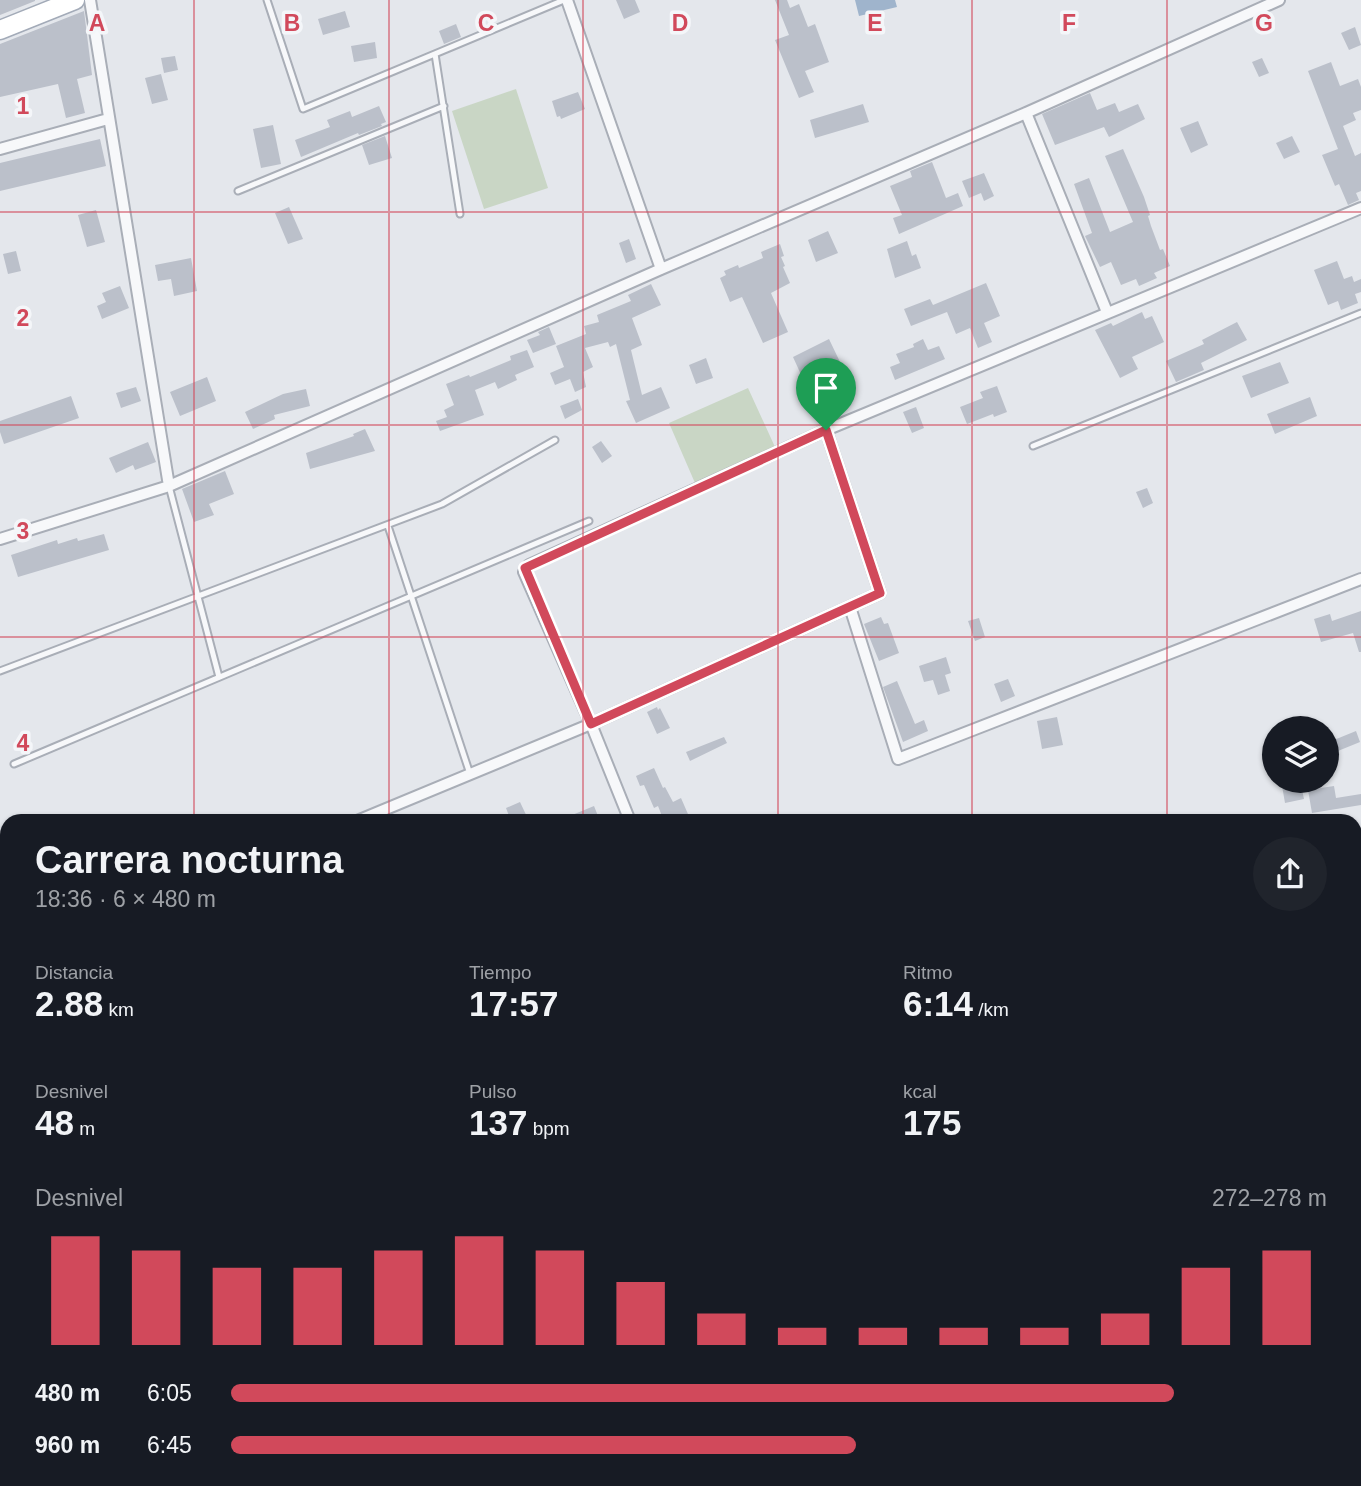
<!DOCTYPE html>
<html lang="es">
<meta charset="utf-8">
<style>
body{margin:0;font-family:Helvetica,sans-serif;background:#20242c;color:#f1f3f6;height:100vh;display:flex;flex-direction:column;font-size:26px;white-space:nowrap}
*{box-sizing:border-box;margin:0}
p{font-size:23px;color:#9ea1a6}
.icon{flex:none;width:38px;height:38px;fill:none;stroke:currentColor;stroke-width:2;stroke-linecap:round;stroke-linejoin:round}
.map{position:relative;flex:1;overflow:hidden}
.drawer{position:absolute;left:0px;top:814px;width:1362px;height:674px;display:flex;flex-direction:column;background:#171b24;border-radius:21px 21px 0 0;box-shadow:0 2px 5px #0004}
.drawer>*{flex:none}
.tools{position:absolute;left:1262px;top:716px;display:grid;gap:14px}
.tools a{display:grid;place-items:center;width:77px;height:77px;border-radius:50%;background:#171b24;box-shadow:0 2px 5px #0004;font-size:35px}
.pin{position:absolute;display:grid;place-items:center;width:60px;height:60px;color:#fff;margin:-72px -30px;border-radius:50% 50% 50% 0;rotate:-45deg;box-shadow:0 0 7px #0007}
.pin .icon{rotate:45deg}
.round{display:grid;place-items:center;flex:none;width:74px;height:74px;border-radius:37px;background:#20242c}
.summary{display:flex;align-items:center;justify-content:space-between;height:119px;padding:0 35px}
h1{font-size:38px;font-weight:800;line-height:52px}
.stats{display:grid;grid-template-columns:repeat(3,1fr);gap:10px;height:119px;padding:7px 35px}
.stats div{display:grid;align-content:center}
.stats b{font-size:35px;font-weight:800}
.stats small{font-size:19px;font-weight:400}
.stats p{font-size:19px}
.chart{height:196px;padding:14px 35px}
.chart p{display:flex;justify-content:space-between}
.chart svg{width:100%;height:126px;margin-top:7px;stroke:#d1495b;stroke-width:6}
ul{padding:0 35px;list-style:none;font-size:23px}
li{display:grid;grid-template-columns:112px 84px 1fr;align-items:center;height:52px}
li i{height:18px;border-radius:9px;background:#d1495b}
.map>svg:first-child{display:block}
.green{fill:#c9d6c5}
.water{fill:#9fb4cc}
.building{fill:#bbc0ca}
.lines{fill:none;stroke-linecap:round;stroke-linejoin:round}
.service-casing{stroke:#a9aeb7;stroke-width:9}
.minor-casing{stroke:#a9aeb7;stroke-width:14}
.primary-casing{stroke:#a3abb8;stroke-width:21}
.service{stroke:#f7f8fa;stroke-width:5}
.minor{stroke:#f7f8fa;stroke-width:10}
.primary{stroke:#fff;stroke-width:18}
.route-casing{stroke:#fff;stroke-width:14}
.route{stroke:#d1495b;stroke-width:9}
.grid{fill:none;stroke:#d1495b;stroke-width:2;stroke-opacity:0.55}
.grid-label{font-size:23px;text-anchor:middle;font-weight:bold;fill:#d1495b;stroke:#f4f6f9;stroke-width:7;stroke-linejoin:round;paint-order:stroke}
</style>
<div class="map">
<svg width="1361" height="1486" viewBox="0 0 1361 1486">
<rect width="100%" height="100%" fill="#e4e7ec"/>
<!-- green -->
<path class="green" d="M516,89L548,188L484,209L452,111Z
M748,388L775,447L695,483L669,423Z"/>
<!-- water -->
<path class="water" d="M855,0H895L897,7L859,16Z"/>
<!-- building -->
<path class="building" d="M0,0H35V1L0,15Z
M616,0H635L640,12L624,19Z
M775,0H787L790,8L799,4L808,27L815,24L829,62L805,71L814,92L799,98L775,40L789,35Z
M84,11L92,75L77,79L85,113L66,118L58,84L0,97V44Z
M345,11L350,27L323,35L318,19Z
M456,24L461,37L444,44L439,31Z
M1355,27L1361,45L1349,50L1341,33Z
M375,42L377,58L354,62L351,46Z
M175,56L178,70L164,73L161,58Z
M1262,58L1269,73L1259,77L1252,62Z
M1331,62L1340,86L1358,79L1361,87V110L1353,113L1356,120L1343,126L1355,156L1361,153V191L1356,193L1359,200L1348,205L1339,184L1335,186L1322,155L1338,149L1308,71Z
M161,74L168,100L152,104L145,78Z
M578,92L585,109L561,119L560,116L557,117L552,101Z
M1090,93L1097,110L1115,103L1119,112L1138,104L1145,119L1109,137L1104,127L1055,145L1042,114Z
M863,104L869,122L815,138L810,120Z
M379,106L386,122L381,124L382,126L359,135L358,133L301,157L295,140L330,127L327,120L350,111L352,117Z
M1198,121L1208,145L1191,153L1180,128Z
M273,125L281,164L261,168L253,129Z
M385,136L392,158L369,165L362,145Z
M1292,136L1300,152L1284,159L1276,143Z
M100,139L106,166L0,191V163Z
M1123,149L1144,197L1150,215L1148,216L1151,226L1160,250L1163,249L1170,266L1154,273L1157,278L1139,286L1136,279L1121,285L1111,262L1100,267L1085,236L1092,233L1074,184L1089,178L1110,232L1133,222L1105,156Z
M932,162L946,198L958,193L963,206L899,234L893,218L902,215L890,186L912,177L910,171Z
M984,173L994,196L984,201L981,193L969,198L962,181Z
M289,207L303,239L288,244L275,213Z
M96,210L105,242L87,247L78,215Z
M828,231L838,253L816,262L808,240Z
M629,239L636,259L626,263L619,243Z
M907,241L912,256L916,254L921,268L895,278L887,249Z
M780,244L784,256L781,257L785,266L783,267L790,283L771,293L788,332L763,343L742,297L730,302L720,278L726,275L724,271L738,265L739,268L763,258L761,252Z
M16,251L21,271L8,274L3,254Z
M191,258L197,291L174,296L171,279L158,281L155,265Z
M1337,261L1344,279L1352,276L1354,282L1361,279V292L1355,294L1358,303L1341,310L1338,301L1328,305L1314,270Z
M986,283L1000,316L984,323L992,342L978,348L970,328L956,334L947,312L911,326L904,309L930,299L933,305Z
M651,284L661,305L632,318L642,345L631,350L642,395L661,387L670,408L636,423L626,401L630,400L616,344L610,347L608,342L585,348L593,367L583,372L586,387L575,392L570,379L555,385L550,373L564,367L556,346L586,334L584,326L599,322L597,315L631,301L628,295Z
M120,286L129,308L102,319L97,306L106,302L102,293Z
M1142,312L1145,319L1152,316L1164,342L1132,357L1138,369L1120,378L1095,330L1111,323L1113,326Z
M1237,322L1247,340L1201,363L1204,370L1176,382L1166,361L1204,344L1202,340Z
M549,327L556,344L533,353L527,340L540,335L538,332Z
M829,339L840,362L803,379L793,357Z
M923,339L928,350L939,346L945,359L895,380L890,367L900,363L896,354L914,347L913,344Z
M527,350L534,367L515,375L517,380L498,389L495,382L475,390L484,415L440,431L436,421L447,417L444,410L454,405L446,384L469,375L470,377L511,360L510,356Z
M706,358L713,378L696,384L689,365Z
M1280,362L1289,383L1251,398L1242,376Z
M207,377L216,401L180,416L170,392Z
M997,386L1007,412L994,417L993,414L967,424L960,407L983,398L980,392Z
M136,387L141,401L121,408L116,393Z
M306,389L310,406L274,415L275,419L253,429L245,412L283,394Z
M71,396L79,418L4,444L0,432V421Z
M1310,397L1317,416L1275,434L1267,414Z
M578,399L582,410L565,419L560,406Z
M916,407L924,428L912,433L903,412Z
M365,429L375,451L310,469L306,453L354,436L353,434Z
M601,441L612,456L602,463L592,447Z
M148,442L156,462L135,470L133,465L116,473L109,458Z
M225,471L234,494L209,504L214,515L194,522L182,489Z
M1147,488L1153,503L1143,508L1136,492Z
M104,534L109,550L18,577L11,555L57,540L58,544L77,538L78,541Z
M1361,611V652H1359L1353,633L1321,642L1314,619L1330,614L1332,621Z
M881,617L884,624L888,623L899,653L879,661L864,624Z
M979,618L985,637L975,641L968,621Z
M946,657L951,673L945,675L950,691L938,695L933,680L924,682L919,666Z
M1008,679L1015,696L1001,702L994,684Z
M897,681L915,724L924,720L928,731L903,742L883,687Z
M657,707L658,710L660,708L670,728L657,734L647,712Z
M1057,717L1063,745L1042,749L1037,721Z
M1356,731L1360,742L1333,753L1329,742Z
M724,737L727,743L690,761L686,752Z
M654,768L663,788L665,787L673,802L681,798L691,821H664L658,806L654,808L644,785L640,786L636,776Z
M1281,780H1300L1304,799L1285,803Z
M1334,786L1336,798L1361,794V805L1312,813L1308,790Z
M520,802L529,821H511L506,808Z
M594,806L600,821H560V820Z"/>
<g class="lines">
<defs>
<path id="service" d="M267,0L303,109L564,0
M435,54L460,214
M238,191L444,106
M1033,446L1361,313
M169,486L219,677
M388,526L470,774
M0,671L442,504L555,440
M14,764L589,521
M1354,950L1360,1018
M0,963L7,978
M644,1486L647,1480"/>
<path id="minor" d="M90,0L169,486
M567,0L661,269
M1026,113L1107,312
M0,149L108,119
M0,539L169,486L661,269L1026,113L1279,0
M850,607L898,759L1361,579
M357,821L591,724L880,593L826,430
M630,821L591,724L524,572L529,565L826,430L1361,208
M1354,851L1361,848
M0,953L7,950
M1354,1019L1361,1018
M0,1290L7,1287
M1354,1304L1361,1306
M0,1361L7,1380
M1354,1465L1361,1467
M45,1480L47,1486
M850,1480L868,1486
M12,1486L18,1480
M102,1486L107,1480
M246,1486L251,1480
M447,1486L451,1480
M935,1486L936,1480"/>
<path id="primary" d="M0,30L75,0"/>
</defs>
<!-- service casing -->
<use href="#service" class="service-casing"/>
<!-- minor casing -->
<use href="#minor" class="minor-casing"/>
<!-- primary casing -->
<use href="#primary" class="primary-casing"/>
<!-- service -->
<use href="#service" class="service"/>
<!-- minor -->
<use href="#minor" class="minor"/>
<!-- primary -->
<use href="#primary" class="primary"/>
</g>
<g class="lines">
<defs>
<path id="route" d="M826,430L880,593L591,724L525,568Z"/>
</defs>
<!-- route casing -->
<use href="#route" class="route-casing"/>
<!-- route -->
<use href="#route" class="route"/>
</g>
<!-- grid -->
<path class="grid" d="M194,0V821M389,0V821M583,0V821M778,0V821M972,0V821M1167,0V821M0,212H1361M0,425H1361M0,637H1361M0,849H7M1354,849H1361M0,1061H7M1354,1061H1361M0,1274H7M1354,1274H1361M194,1480V1486M389,1480V1486M583,1480V1486M778,1480V1486M972,1480V1486M1167,1480V1486"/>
<g class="grid-label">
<text x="97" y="31">A</text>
<text x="292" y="31">B</text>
<text x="486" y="31">C</text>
<text x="680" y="31">D</text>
<text x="875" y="31">E</text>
<text x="1069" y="31">F</text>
<text x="1264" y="31">G</text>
<text x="23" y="114">1</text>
<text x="23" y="326">2</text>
<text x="23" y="539">3</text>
<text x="23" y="751">4</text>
</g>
</svg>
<div class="tools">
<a><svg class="icon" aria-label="layers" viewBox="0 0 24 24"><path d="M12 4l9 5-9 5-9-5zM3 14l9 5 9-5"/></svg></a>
</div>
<div class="pin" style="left:826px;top:430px;background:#1e9e55"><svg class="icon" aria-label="arrive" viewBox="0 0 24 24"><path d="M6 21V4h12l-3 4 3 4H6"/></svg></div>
<section class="drawer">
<div class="summary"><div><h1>Carrera nocturna</h1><p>18:36 · 6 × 480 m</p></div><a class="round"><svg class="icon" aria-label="share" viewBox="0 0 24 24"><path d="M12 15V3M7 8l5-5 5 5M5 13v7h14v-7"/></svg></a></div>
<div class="stats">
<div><p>Distancia</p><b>2.88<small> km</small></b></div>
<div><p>Tiempo</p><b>17:57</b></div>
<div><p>Ritmo</p><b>6:14<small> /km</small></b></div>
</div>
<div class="stats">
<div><p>Desnivel</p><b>48<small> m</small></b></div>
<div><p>Pulso</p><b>137<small> bpm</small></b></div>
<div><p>kcal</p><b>175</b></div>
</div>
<div class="chart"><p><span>Desnivel</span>272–278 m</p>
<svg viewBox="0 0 160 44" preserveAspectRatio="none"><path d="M5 44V6M15 44V11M25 44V17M35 44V17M45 44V11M55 44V6M65 44V11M75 44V22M85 44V33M95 44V38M105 44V38M115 44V38M125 44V38M135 44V33M145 44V17M155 44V11"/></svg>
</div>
<ul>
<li><b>480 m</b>6:05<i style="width:86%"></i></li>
<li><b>960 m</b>6:45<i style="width:57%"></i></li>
</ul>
</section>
</div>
